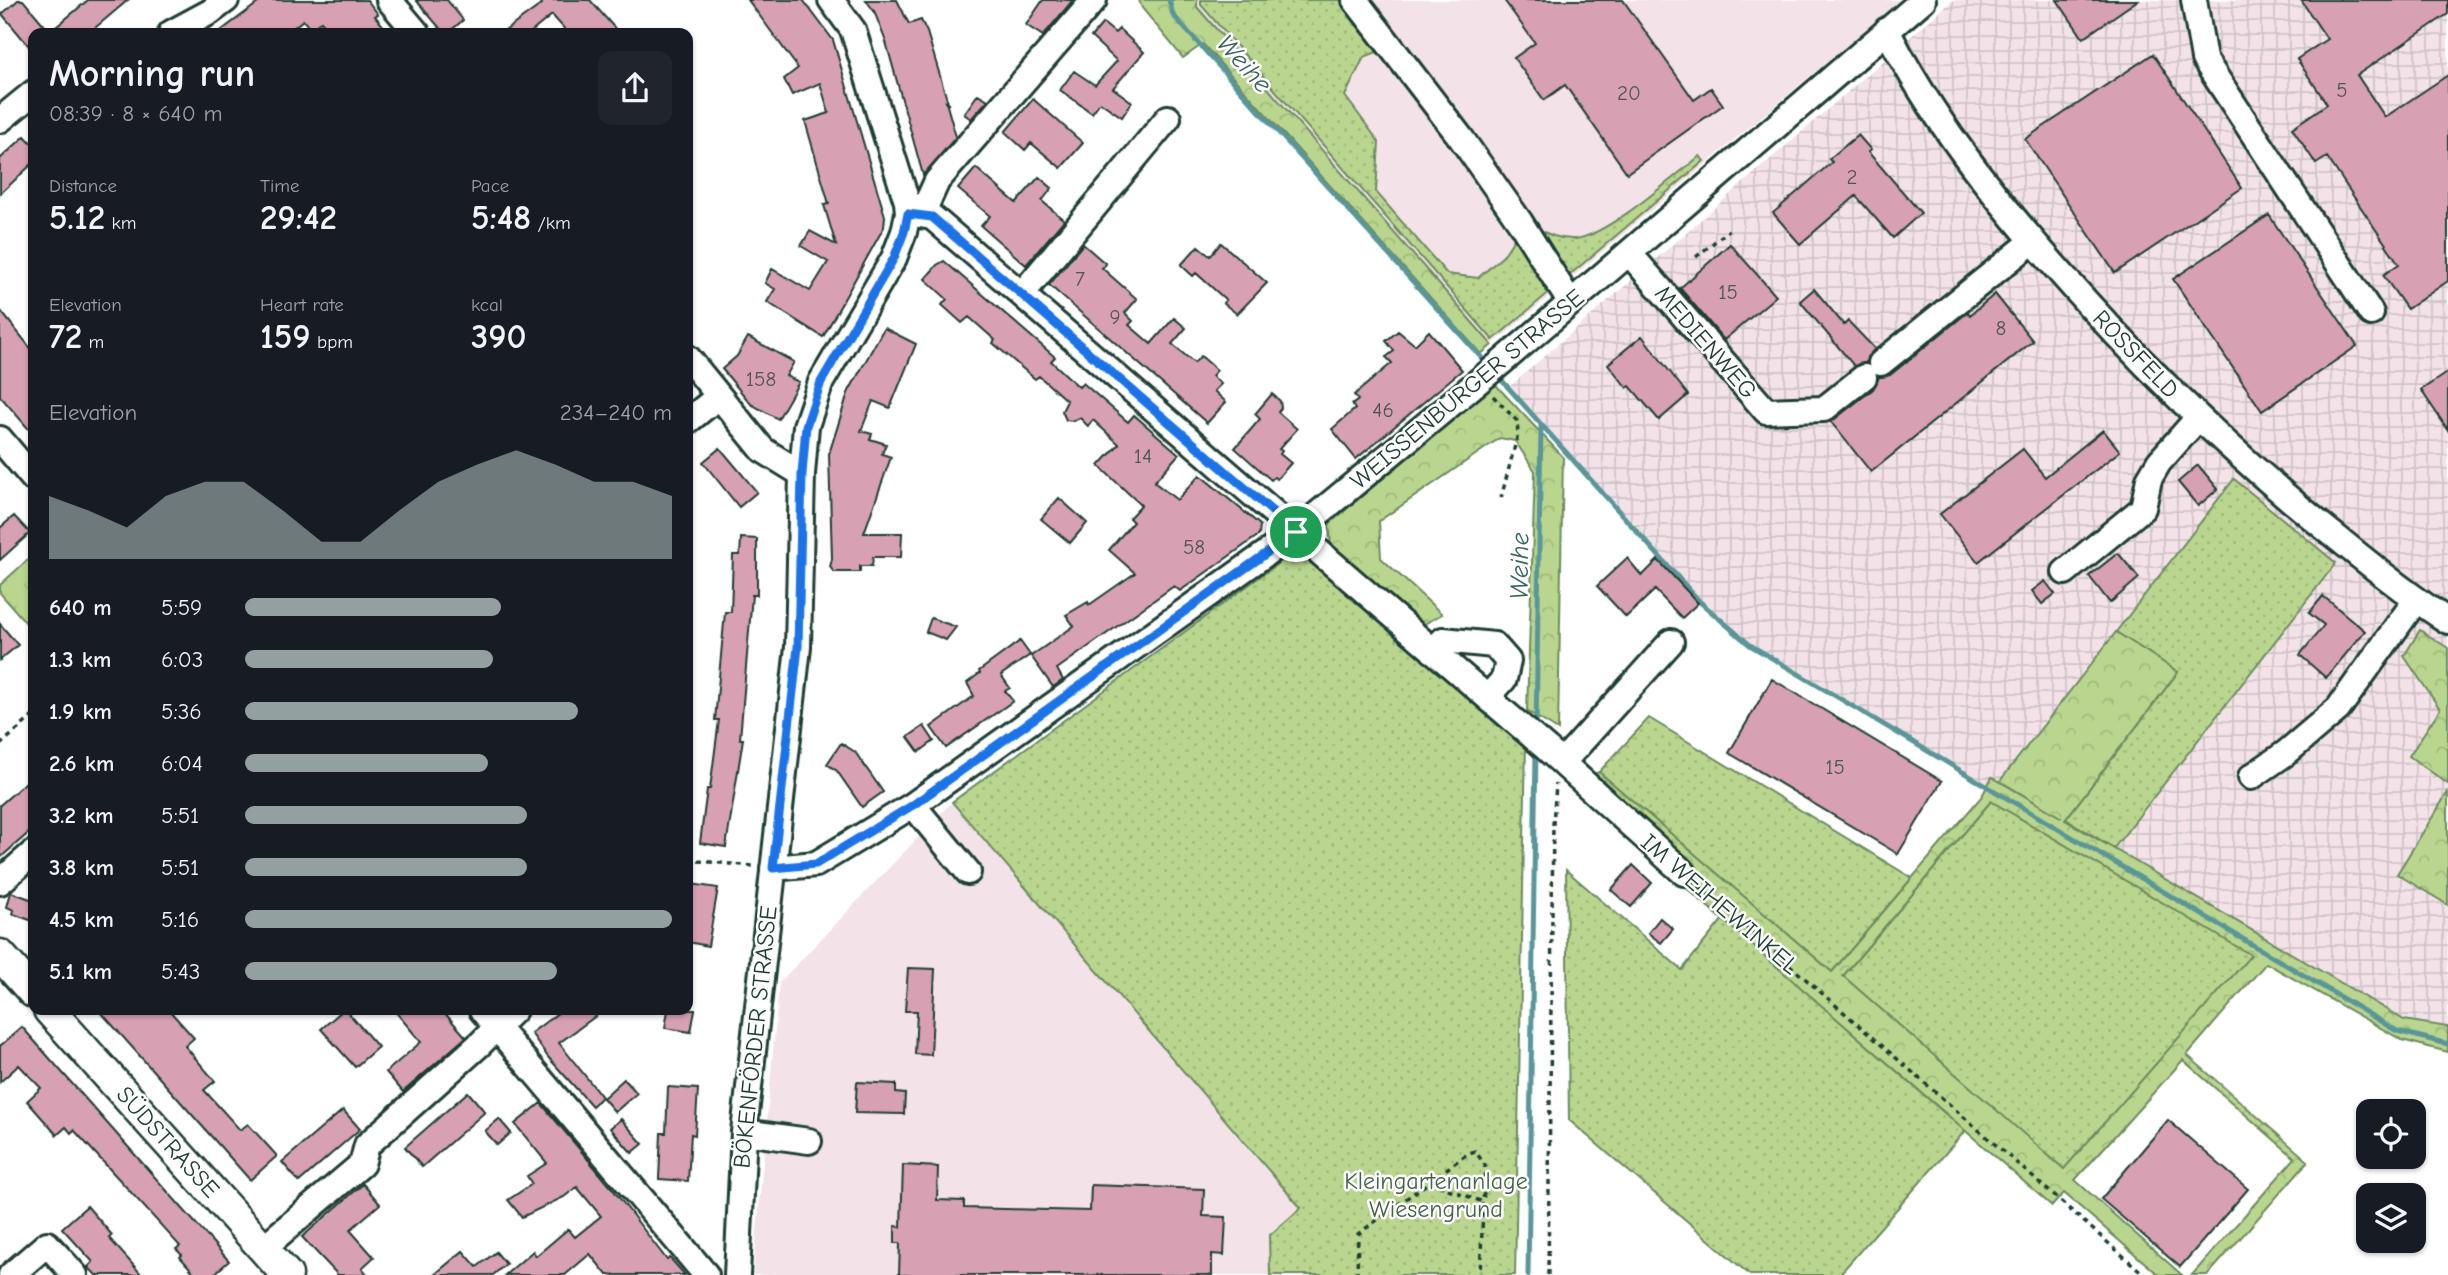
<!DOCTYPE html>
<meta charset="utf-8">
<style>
body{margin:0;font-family:"Comic Neue",sans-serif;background:#20242c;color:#f1f3f6;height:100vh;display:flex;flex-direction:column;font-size:26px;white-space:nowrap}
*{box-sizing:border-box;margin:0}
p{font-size:23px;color:#9ea1a6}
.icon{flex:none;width:38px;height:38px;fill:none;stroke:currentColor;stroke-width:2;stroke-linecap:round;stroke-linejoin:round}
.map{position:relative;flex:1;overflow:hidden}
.sheet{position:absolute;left:28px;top:28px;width:665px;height:987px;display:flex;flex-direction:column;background:#171b24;border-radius:14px;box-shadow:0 2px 5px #0004}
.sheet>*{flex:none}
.buttons{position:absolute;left:2356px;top:1099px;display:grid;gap:14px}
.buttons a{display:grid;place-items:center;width:70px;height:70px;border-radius:14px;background:#171b24;box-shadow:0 2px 5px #0004;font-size:35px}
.pin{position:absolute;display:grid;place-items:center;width:60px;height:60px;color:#fff;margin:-30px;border:4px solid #fff;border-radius:50%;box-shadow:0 2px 7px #0007}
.round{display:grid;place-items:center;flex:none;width:74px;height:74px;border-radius:14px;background:#20242c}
.head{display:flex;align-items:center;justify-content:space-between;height:119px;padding:0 21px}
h1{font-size:38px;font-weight:800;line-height:52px}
.figures{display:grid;grid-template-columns:repeat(3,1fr);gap:10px;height:119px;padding:7px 21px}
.figures div{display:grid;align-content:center}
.figures b{font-size:35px;font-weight:800}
.figures small{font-size:19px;font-weight:400}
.figures p{font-size:19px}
.chart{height:196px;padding:14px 21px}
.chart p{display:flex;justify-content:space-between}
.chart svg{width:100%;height:126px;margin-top:7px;fill:#92a19f;opacity:.7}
ul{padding:0 21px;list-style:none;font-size:23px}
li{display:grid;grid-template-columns:112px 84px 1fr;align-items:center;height:52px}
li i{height:18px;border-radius:9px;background:#92a19f}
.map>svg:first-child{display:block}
.built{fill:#f3e3e8}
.industrial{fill:url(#industrial-grid)}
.grass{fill:url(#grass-dots);stroke:#6c8a61;stroke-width:2}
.forest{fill:url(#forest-crowns);stroke:#6c8a61;stroke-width:2;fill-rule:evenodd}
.park{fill:url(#park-tufts);stroke:#6c8a61;stroke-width:2}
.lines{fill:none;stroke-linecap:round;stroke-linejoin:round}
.stream{stroke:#5a9699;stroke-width:5}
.building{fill:#d8a1b3;stroke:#1f3d34;stroke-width:2}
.minor-casing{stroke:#1f3d34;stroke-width:30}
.major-casing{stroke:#1f3d34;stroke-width:35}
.path{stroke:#1f3d34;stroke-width:3.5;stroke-dasharray:5 5;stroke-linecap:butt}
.minor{stroke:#fff;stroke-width:24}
.major{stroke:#fff;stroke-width:30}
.route-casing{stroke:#fff;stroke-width:14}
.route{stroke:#1a73e8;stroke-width:9}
.labels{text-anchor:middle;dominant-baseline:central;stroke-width:5;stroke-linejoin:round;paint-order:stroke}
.number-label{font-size:21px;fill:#4d5654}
.street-label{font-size:24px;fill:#1f3d34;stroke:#fff}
.park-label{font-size:24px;fill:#46634a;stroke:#fff}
.water-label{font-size:26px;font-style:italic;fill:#38625e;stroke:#fff}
</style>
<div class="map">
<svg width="2448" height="1275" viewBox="0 0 2448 1275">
<defs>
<pattern id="industrial-grid" width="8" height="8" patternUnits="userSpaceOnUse" patternTransform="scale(1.75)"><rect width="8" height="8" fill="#f3e3e8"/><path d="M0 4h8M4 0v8" fill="none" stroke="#d0c4c8"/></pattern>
<pattern id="grass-dots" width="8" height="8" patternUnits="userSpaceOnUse" patternTransform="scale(1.75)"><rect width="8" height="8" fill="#bad68e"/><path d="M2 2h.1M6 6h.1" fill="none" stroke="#9fb97b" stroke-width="1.8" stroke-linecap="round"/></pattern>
<pattern id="forest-crowns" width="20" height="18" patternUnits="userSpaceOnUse" patternTransform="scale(1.75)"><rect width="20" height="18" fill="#bad68e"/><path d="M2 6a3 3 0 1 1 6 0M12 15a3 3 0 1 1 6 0" fill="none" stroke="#9fb97b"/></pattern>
<pattern id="park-tufts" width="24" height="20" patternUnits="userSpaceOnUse" patternTransform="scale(1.75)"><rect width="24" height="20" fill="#bad68e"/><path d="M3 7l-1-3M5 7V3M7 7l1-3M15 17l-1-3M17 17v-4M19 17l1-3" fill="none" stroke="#9fb97b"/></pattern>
</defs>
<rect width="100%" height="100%" fill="#fff"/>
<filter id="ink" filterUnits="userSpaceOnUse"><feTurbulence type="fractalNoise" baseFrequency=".0143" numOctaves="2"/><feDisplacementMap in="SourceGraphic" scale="14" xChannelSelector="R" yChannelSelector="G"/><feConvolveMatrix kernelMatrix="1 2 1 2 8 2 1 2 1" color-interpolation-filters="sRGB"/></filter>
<g filter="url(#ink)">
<!-- built -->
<path class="built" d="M1197,0H1900L1492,345L1197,7Z
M952,802L1302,1208L1269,1236L1270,1275H753L779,983Z"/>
<!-- industrial -->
<path class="industrial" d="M1953,0H2448V1027L2404,1020L2280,947L2272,955L1750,645L1700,602L1508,388Z"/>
<!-- grass -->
<path class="grass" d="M1201,0H1343L1377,52L1364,57L1345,96L1379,142L1376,192L1447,274L1478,278L1503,256L1518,233L1534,227C1547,234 1560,240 1575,239C1607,236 1673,177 1700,156L1704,161L1493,340L1201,5Z
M2234,479L2336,563L2114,848L2066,819L2178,672L2116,632Z
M1302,546L1526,744L1515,1275H1270L1269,1236L1301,1208L952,802Z
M1649,718L1912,878L1832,972L1599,772Z
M1991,801L2252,955L2064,1170L1843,976Z
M1566,870L1682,970L1723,919L1965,1131L1839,1275H1750L1569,1120Z"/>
<!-- forest -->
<path class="forest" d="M1139,0H1197V7L1492,345L1481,354L1203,44L1183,58L1142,8Z
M1495,384L1563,457L1558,730L1527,711L1535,471L1515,441L1500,438L1379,521L1381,558L1442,614L1419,627L1331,548L1329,524Z
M2420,630L2448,648V784L2409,756L2440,709L2404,656Z
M2116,632L2178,672L2065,820L2404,1020L2448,1027V1052L2402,1040L2266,963L2187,1055L2308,1161L2208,1275H2192L2295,1158L2183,1060L2075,1180L2182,1275H2159L2064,1193L2052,1206L1568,785L1599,772L1832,972L1982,796L1992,777L2062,818L2000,781ZM1991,801L2251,955L2064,1169L1843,976Z
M2448,792V905L2397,874Z"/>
<!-- park -->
<path class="park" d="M33,555V631L0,593V585Z"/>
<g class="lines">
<!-- stream -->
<path class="stream" d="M1169,0L1173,15L1488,365
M1497,375L1700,602L1750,645L2397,1031L2448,1044
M1536,729L1541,425
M1528,1275L1536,750"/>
</g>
<!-- building -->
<path class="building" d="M18,0H23L50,32L88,0H128L89,33H33V51L2,14Z
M262,0H367L378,14L375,16L389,33H332L321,21L311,30L303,20L287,33H218Z
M416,0H447L463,20L448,33H444Z
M539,0H590L619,33H568L552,15L530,33H502L542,4Z
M748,0H803L833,40L885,216L884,227L823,337L767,302L775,289L765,283L772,269L810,291L828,262L801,246L810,231L836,245L824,205L829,204L805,121L829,113L820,83L792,95L784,79L798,68Z
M866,0H897L909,24L921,20L927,32L948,103L946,102L956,137L923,175L886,42L874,11Z
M1043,0H1073L1043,36L1026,25Z
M1504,0H1623L1694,100L1711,88L1723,105L1627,173L1565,85L1544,100L1514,58L1535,43Z
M2057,0H2138L2083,38Z
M2301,0H2448V14L2357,75L2385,117L2448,75V281L2407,309L2383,275L2399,264L2327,157L2316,164L2292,128L2327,104L2297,59L2327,39Z
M1103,23L1115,33L1119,29L1144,52L1113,88L1132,102L1122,117L1100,102L1092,113L1060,90L1074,71L1095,85L1117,61L1091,37Z
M2153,54L2242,188L2115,273L2025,139Z
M978,94L988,100L971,119L964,114Z
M1033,99L1083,143L1061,168L1031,143L1025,150L1005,132Z
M1858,135L1871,150L1868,152L1921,213L1893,238L1856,196L1800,244L1773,213L1832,162L1829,159Z
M25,136L33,145V163L0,194V159Z
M976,168L1016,203L1039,177L1052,188L1042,201L1064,220L1026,265L981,226L990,216L958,189Z
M2269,215L2357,346L2262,411L2173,279Z
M1221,243L1267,283L1237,314L1223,303L1226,300L1196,273L1193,276L1181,265L1198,246L1210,256Z
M1083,244L1106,264L1102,268L1137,299L1125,313L1133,321L1129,325L1151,344L1174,318L1186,328L1172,344L1194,363L1201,356L1217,370L1212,376L1221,384L1214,391L1226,402L1207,423L1049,285Z
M1730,244L1776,296L1724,340L1680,288Z
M944,261L1055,357L1051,361L1079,387L1083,383L1128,422L1134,415L1179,454L1154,482L1177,500L1200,475L1260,525L1259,535L1180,591L1174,586L1057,669L1063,680L1053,687L1031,656L1074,626L1066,615L1088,602L1089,605L1135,573L1109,550L1133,522L1129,518L1141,505L1099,466L1119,444L1093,420L1088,426L1080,418L1073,421L1066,420L1062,411L1067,401L1039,376L1035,379L993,343L995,340L969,317L962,323L942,305L947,299L925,279L937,265Z
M1814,289L1844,325L1848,321L1875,349L1867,357L1866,363L1854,366L1800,301Z
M1995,294L2033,341L1871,472L1831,422L1873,389L1879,377L1890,375L1968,312L1970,315Z
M0,310L33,351V434L0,396Z
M884,328L916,344L890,408L873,401L861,431L872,434L870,439L886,444L882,454L891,457L864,533H902L901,557H873L872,566H860V572H834L830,567L832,559L829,454L848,393Z
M1398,331L1415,345L1429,331L1462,370L1356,459L1332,429L1355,409L1352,405L1358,400L1354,395L1392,363L1386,357L1394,351L1386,341Z
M1642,336L1688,395L1659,420L1630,386L1627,388L1608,364Z
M748,337L794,362L786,376L799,382L778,419L751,404L722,369L737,356Z
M2448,372V430L2421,390Z
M1272,394L1280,401L1281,408L1278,412L1297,429L1279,449L1282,451L1280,454L1291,463L1277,479L1274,477L1271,480L1235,448L1260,419L1255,414Z
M2103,430L2120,451L1978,562L1940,514L2023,449L2045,477Z
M720,448L757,492L739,507L703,462Z
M2198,465L2218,489L2198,506L2178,482Z
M1059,498L1087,523L1070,543L1041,519Z
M14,516L30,533L0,560V528Z
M741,538L757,539V595H752L740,739H743L726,847L700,843L707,789H710L719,720H715L725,612H731L733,555H740Z
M2118,553L2139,578L2110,603L2089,576Z
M1627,558L1642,576L1658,560L1698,603L1682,618L1655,590L1626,617L1597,586Z
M2045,581L2055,594L2042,604L2032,591Z
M2323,596L2365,631L2326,678L2300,655L2324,625L2309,613Z
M931,618L956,627L946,640L926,632Z
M0,624L18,645L0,660Z
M1020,641L1030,655L1001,675L1010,688L1005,691L1013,701L946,748L931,727L974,696L967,683L980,673L979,671Z
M1772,679L1942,781L1898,854L1729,753Z
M924,726L934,741L919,752L908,737Z
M841,743L855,752L883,792L862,807L837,771L827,764Z
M33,776V829L0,858V805Z
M1633,865L1652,883L1631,907L1611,890Z
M691,884L718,888L708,946L688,942V906Z
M11,892L33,900V921L13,914L14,910L7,907Z
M1660,918L1673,929L1661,943L1648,933Z
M908,968L935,969L931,1055L915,1054L917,1011H905Z
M99,1010H169L194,1038L185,1046L215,1081L204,1090L240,1130L248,1124L277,1156L250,1180Z
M343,1010H346L378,1047L355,1067L321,1029Z
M394,1010H442L466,1037L403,1092L386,1072L421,1042Z
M562,1010H604L559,1043L602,1097L592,1106L548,1057L531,1033Z
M668,1010H695L691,1032L665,1028Z
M22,1027L229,1261L213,1275H196L180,1257L182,1255L176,1249L180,1246L74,1130L71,1133L66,1127L57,1135L27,1101L41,1088L19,1065L0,1082V1046Z
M624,1079L637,1093L615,1112L603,1098Z
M857,1082L896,1084V1093L905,1094L904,1114L855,1113Z
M668,1087L698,1089L695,1135L691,1134L688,1181L659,1179L661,1133H666Z
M468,1092L485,1112L422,1167L405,1147Z
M541,1103L611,1187L667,1260L670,1258L685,1275H607L590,1254L565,1275H505L533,1251L536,1256L568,1229L575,1237L601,1216L577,1187L564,1197L522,1217L508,1200L532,1184L527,1176L547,1163L515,1124Z
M343,1110L360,1129L299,1182L282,1162Z
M499,1119L511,1133L497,1145L485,1131Z
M621,1119L643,1144L632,1153L610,1128Z
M2168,1120L2248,1189L2180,1267L2101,1199Z
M903,1165L938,1167L937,1200L964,1201V1208L1090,1211L1091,1185L1204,1189L1203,1216L1226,1217L1224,1255L1212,1254V1275H899L900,1243H895V1226L901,1227Z
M363,1184L380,1204L350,1230L374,1257L362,1268L368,1275H338L302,1237Z
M87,1206L112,1235L109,1238L142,1275H96L88,1267L93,1262L62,1228Z
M463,1251L477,1267L496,1252L506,1264L493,1275H434Z"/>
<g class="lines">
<defs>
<path id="minor" d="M389,0L417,33
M1355,0L1461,138L1520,222L1570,302
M2194,0L2204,59L2371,313
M1887,30C1931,118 1994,197 2059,271C2146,371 2242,463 2346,545C2379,572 2412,598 2448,621
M171,33L210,12L226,0
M0,120L33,93
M908,213L932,217L961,242L1547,749L1684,873
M926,216L927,203L937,181L1094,0
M1629,253L1766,411L1824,409L1864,377
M1022,294L1168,118
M688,358L763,450L802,474
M1881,363L2033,241
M688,421L719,396
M0,439L33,478
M2065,572L2143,508L2149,479L2159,462L2198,418
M1433,651L1443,640L1494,645L1508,661L1504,679L1488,697
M1563,762L1671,642
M2251,777L2286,753L2338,709L2416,600
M913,805L968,872
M773,868L816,864L913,805L1296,532L1503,361L1923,0
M0,882L33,853
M482,1010L706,1275
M744,1132L809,1141
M263,1248L362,1164L367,1145L480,1044L514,1010
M11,1275L47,1244L75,1275
M737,1275L744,1132L798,647L802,474L806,426L821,382L894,258L904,232L908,213L907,202L853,30L831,0"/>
<path id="major" d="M0,955L33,992
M49,1010L287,1275"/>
</defs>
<!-- minor casing -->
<use href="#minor" class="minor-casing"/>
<!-- major casing -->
<use href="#major" class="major-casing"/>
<!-- path -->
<path class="path" d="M1696,257L1729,230
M1493,396L1517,421L1518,434L1501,498
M0,745L33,716
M688,860L753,866
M1699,886L2145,1275
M1429,1182L1483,1202
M1357,1275L1358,1234L1467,1154L1475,1151L1485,1165L1480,1275
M1548,1275L1553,824L1556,784"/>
<!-- minor -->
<use href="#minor" class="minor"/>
<!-- major -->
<use href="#major" class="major"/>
</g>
</g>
<g class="lines" filter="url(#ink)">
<defs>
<path id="route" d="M908,214L932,217L1296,532L913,805L816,864L773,868L798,647L802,474L806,426L821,382L894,258L904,232Z"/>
</defs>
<!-- route casing -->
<use href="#route" class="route-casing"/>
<!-- route -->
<use href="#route" class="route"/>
</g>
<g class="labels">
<!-- number labels -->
<g class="number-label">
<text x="2342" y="90">5</text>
<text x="1629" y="93">20</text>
<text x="1852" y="177">2</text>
<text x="1080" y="279">7</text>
<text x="1728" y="292">15</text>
<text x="1115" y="317">9</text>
<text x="2001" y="328">8</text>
<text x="761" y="379">158</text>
<text x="1383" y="410">46</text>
<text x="1143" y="456">14</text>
<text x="1194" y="547">58</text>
<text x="1835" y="767">15</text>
</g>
<!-- street labels -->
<g class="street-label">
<text transform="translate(1706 342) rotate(49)">MEDIENWEG</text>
<text transform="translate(2136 354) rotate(46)">ROSSFELD</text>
<text transform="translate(1467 389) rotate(-40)">WEISSENBURGER STRASSE</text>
<text transform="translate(1720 904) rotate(41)">IM WEIHEWINKEL</text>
<text transform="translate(755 1037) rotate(-84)">BÖKENFÖRDER STRASSE</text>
<text transform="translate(168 1142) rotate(48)">SÜDSTRASSE</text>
</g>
<!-- park labels -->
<g class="park-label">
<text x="1436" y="1181">Kleingartenanlage<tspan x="1436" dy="28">Wiesengrund</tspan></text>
</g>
<!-- water labels -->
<g class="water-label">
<text transform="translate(1244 64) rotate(48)">Weihe</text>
<text transform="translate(1520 566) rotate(-89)">Weihe</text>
</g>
</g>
</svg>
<div class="buttons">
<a><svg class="icon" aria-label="locate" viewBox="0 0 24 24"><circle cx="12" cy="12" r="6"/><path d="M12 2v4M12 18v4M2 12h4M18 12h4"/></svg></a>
<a><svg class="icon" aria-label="layers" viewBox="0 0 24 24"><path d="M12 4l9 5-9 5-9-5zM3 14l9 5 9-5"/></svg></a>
</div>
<div class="pin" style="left:1296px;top:532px;background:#1e9e55"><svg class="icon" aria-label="arrive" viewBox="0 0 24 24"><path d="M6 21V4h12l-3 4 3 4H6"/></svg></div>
<section class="sheet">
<div class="head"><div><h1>Morning run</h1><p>08:39 · 8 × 640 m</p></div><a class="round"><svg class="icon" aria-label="share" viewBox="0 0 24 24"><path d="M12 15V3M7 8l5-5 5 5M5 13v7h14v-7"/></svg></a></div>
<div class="figures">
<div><p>Distance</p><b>5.12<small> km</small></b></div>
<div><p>Time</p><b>29:42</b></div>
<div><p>Pace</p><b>5:48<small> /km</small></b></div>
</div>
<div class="figures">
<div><p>Elevation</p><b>72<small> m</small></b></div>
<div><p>Heart rate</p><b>159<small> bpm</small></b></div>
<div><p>kcal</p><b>390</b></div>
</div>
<div class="chart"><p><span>Elevation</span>234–240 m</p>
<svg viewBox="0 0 160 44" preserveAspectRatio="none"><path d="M0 44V22L10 27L20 33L30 22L40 17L50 17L60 27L70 38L80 38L90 27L100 17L110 11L120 6L130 11L140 17L150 17L160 22V44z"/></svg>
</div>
<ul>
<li><b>640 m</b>5:59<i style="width:60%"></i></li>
<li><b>1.3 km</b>6:03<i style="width:58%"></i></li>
<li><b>1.9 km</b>5:36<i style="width:78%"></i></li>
<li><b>2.6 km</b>6:04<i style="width:57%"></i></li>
<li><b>3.2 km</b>5:51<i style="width:66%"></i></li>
<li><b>3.8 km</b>5:51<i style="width:66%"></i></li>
<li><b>4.5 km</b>5:16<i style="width:100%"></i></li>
<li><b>5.1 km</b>5:43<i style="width:73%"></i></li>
</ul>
</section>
</div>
